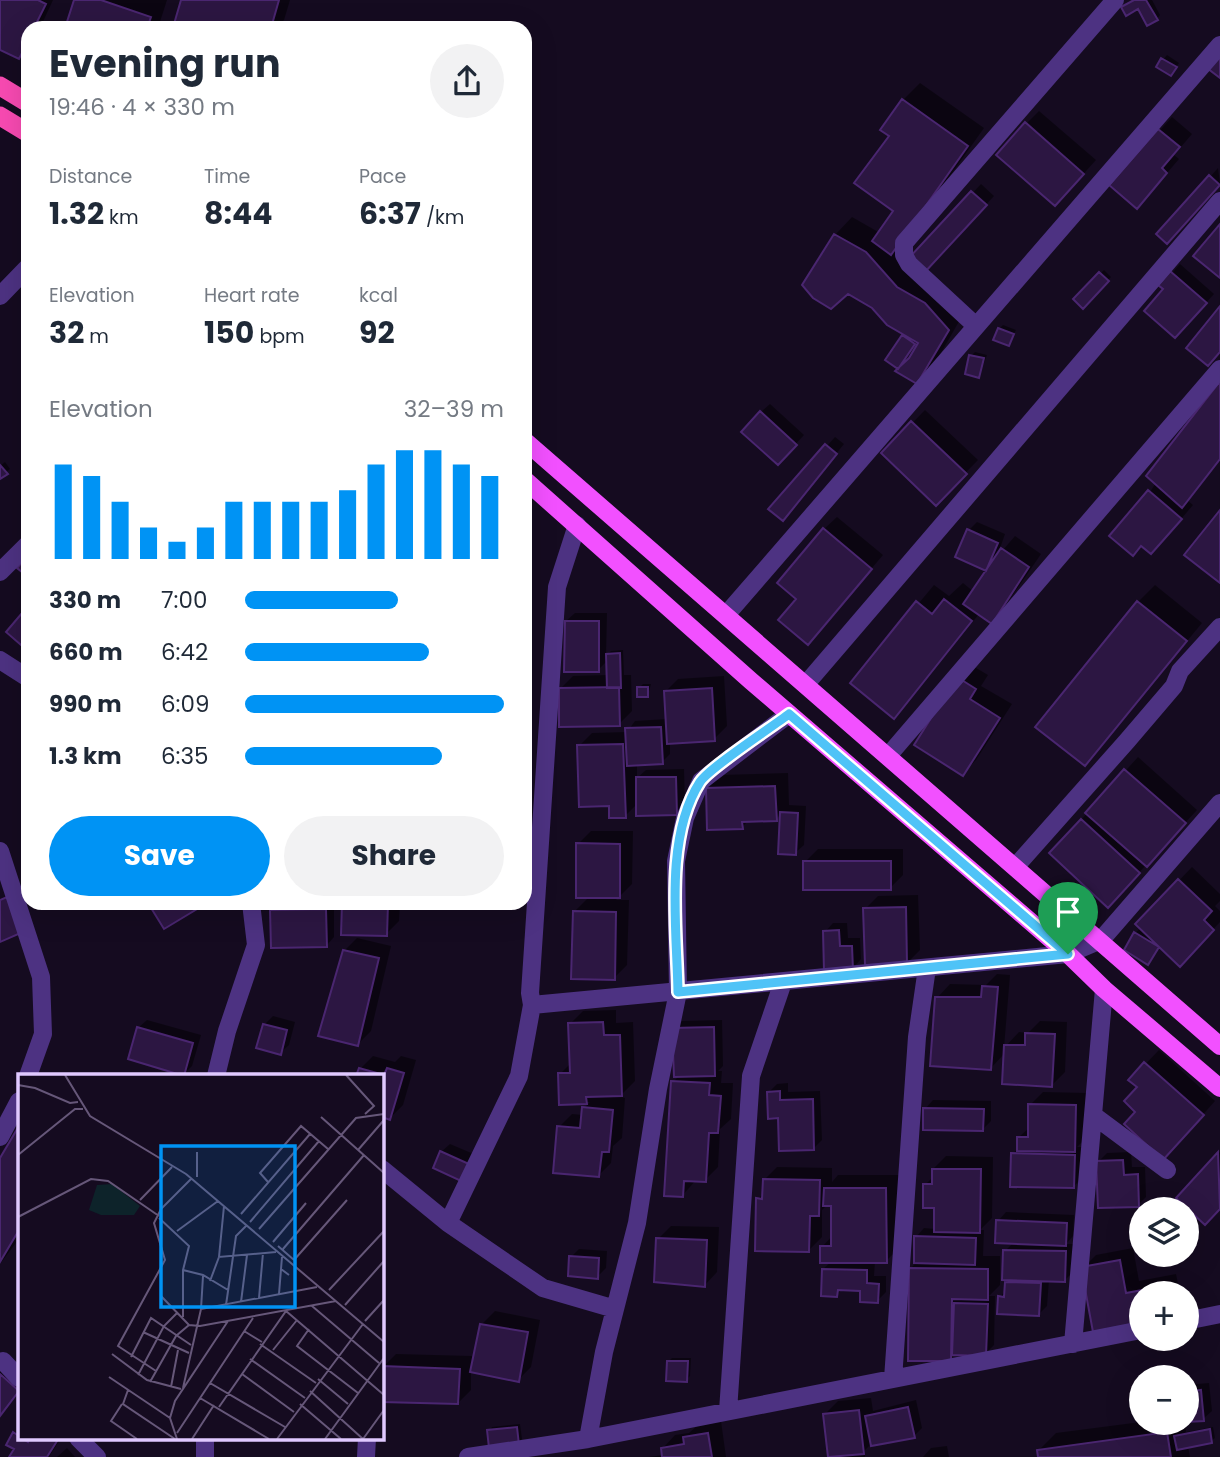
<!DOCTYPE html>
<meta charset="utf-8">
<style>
body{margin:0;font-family:Poppins,sans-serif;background:#f2f2f3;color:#1f2937;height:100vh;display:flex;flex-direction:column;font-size:26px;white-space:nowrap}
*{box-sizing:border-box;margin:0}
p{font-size:23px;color:#747a83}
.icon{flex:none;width:38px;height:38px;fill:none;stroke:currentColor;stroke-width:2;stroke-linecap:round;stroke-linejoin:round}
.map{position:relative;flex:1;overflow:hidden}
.panel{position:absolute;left:21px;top:21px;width:511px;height:889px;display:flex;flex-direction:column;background:#fff;border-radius:21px;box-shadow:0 7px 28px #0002}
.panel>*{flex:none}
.fabs{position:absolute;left:1129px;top:1197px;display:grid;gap:14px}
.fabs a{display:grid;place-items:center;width:70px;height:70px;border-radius:50%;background:#fff;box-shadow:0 7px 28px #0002;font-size:35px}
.pin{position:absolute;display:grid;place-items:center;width:60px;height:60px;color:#fff;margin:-72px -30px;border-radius:50% 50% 50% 0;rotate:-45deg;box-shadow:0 0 7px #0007}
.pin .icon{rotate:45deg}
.round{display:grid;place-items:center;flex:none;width:74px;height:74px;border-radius:37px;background:#f2f2f3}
.head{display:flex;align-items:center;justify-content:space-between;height:119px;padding:0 28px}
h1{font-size:38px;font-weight:700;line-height:52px}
.figures{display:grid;grid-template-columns:repeat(3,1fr);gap:10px;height:119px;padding:7px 28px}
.figures div{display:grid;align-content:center}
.figures b{font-size:30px;font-weight:700}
.figures small{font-size:19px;font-weight:400}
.figures p{font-size:19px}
.chart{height:196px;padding:14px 28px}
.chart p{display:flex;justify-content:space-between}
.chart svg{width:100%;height:126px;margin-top:7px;stroke:#0093f4;stroke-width:6}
.action{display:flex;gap:14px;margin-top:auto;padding:14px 28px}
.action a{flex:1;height:80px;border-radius:42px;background:#0093f4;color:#fff;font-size:28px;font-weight:700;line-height:80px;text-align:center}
.action a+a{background:#f2f2f3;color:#1f2937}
ul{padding:0 28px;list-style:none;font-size:23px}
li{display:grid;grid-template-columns:112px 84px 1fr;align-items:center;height:52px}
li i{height:18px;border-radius:9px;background:#0093f4}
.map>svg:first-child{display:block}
.shadow{fill:#0007;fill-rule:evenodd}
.building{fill:#2c1642;stroke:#4a2670;stroke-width:2}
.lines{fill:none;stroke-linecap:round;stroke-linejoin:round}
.minor{stroke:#4d3282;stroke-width:18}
.primary{stroke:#f250ff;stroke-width:18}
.trunk{stroke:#f84ab2;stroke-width:19}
.route-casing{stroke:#fff;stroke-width:14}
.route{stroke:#4fc3f7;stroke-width:9}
.inset-road{fill:none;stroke:#665779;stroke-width:2}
.view{fill:#0093f4;fill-opacity:0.15;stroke:#0093f4;stroke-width:3.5}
.inset-edge{fill:none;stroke:#e0c9ff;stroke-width:3.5}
</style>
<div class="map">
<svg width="1220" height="1457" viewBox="0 0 1220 1457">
<rect width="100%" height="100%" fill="#150b20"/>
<!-- shadow -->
<path class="shadow" d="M0,0H53L40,28H28V48L19,57L0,48Z
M76,0H167L158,28H67Z
M183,0H290L284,20L276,28H171Z
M1134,0H1152L1160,15L1157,19Z
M1167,55L1179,63L1171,74L1158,66Z
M920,83L984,128L908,235L895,248L965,311L934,365L917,382L913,356L920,343L917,341L898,367L906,334L873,307L847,292L804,285L835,235L852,217L880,233L896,210L891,135L903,100Z
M1039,111L1096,160L1068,191L1026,124Z
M1172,117L1192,134L1174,155L1179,159L1149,194L1111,185Z
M1218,168L1220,183L1175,233L1210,177Z
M981,184L994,196L932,263L911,259Z
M1180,264L1214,294L1183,328L1172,273Z
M1104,270L1111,277L1083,306L1076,299Z
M1003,325L1016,330L1008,344L999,329Z
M975,352L987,355L979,376L971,356Z
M1220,384V461L1187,500L1193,505L1164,539L1150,492Z
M770,404L804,435L778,463L761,412Z
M925,410L978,460L936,503L883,453Z
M835,437L844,444L791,510L771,509Z
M5,462L10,469L0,477V466Z
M837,517L883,555L820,629L798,598L824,529Z
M977,522L1005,534L997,557L1015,536L1041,554L1004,608L992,621L980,613L894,716L852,683L934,585L949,596L963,583L974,592L991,563L985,569L969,530Z
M1155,585L1202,623L1085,764L1138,602Z
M575,613H607L606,656L611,651L623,650L624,675H631L632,711L619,724L560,689L573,676L608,675V660L598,670L566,621Z
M971,665L988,675L981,686L1012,704L976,760L963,773L917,744Z
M724,676L727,726L714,739L670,742V754L662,762L637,764V778L646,770L684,769L685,805L677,814L638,803L625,816L611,804L579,746L592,733L627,732L635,721L667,719L665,692L678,679Z
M643,684H651L648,695L639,688Z
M1138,757L1197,810L1108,906L1051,853Z
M788,773L789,805L806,806L804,845L795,853L782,813L776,819L749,820L742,827L708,788L721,775Z
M591,831H633L632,884L616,900H629L627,965L614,978L574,912L590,896L578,844Z
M818,849H903V875L890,888L805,862Z
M1192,867L1220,894V901L1215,906L1220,911V922L1193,951L1161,946L1148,963L1135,933L1141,928L1137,924Z
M918,895L920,950L907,963L865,909L878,896Z
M279,903H334V937L326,946L272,910Z
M344,903H400L399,921L386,934Z
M833,923H847L848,938H860L861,959L853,968L825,932Z
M357,938L391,946L371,1031L358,1044L344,951Z
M997,974L1010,975L1004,1048L1019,1032L1028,1033L1040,1021L1067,1022L1065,1072L1052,1085L1005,1053L990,1069L937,998L950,984L986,985Z
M616,1010V1023L633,1022L635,1081L622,1094H611L625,1098L622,1138L613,1146L611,1163L598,1176L559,1127L572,1114L583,1115L584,1108L590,1102L561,1103L560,1074L571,1063L570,1024L583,1011Z
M273,1016L295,1022L289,1045L280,1053L264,1025Z
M147,1020L201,1035L192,1066L184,1074L138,1028Z
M722,1020L723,1066L718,1071H722L721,1083H733L731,1119L720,1129L718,1167L705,1180H696L682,1196L673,1082L680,1075L674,1029L682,1021Z
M1159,1050L1215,1101L1176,1145L1138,1111L1139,1087L1131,1079Z
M373,1056L395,1062L401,1056L416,1060L403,1105L390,1118L382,1115V1076L360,1069Z
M788,1083V1092L820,1091L822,1140L814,1148L769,1092L777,1084Z
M1043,1092L1088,1093L1087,1137L1077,1147H1083L1082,1178L1073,1187L1012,1154L1019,1148V1137L1030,1127V1105Z
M933,1100L991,1101V1121L982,1130L925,1109Z
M19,1129V1239L0,1264V1162Z
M450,1144L476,1155L469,1170L441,1152Z
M1131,1152L1132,1167H1145L1146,1197L1138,1205L1098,1162L1107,1153Z
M1220,1152V1207L1205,1222L1178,1198Z
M946,1156L993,1157L992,1218L980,1230H984L983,1256H1000V1285L989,1296H995L994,1345L985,1354L956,1353L950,1360L911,1268L915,1264L916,1237L924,1228L935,1229L936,1206L925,1185L933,1177V1169Z
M777,1167L832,1168V1182L838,1175H899V1248L886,1261H875L874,1276H886V1292L877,1301L862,1289L843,1288L837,1295L823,1269L832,1261L822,1247L833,1235V1204H828L822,1210V1237L809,1250L758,1199L764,1193V1180Z
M1006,1212L1074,1215L1073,1236L1066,1244H1074L1073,1272L1065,1280H1049L1047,1306L1039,1314L1000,1297L1005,1291V1251L1014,1242L998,1221ZM1011,1279H1025V1281L1011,1284Z
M671,1226L719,1227L717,1272L705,1285L658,1239Z
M1133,1248L1139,1281L1176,1274L1180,1293H1141V1321L1083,1268L1096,1255Z
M579,1249L607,1251L606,1268L597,1277L571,1257Z
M495,1311L540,1320L531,1367L518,1380L471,1371V1390L458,1403L383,1367L396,1354L472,1356V1365L482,1324Z
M672,1358H691L690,1376L686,1380L669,1361Z
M0,1364L19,1376V1393L0,1414Z
M1209,1383L1212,1411L1203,1419L1186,1421V1385Z
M871,1398L873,1411L916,1400L922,1428L914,1436L872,1443L865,1450V1457H830L825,1414L838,1401Z
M721,1421L726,1457H649L663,1455V1448L675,1435L689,1433L698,1425Z
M1141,1422L1185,1423L1186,1432L1213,1427L1215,1438L1211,1441L1188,1446L1190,1457H1040L1039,1450L1056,1433Z
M520,1424L522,1439L518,1443L489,1431L492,1427Z
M19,1429V1438H61L49,1457H12L17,1449L15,1434Z
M947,1446L949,1457H923L931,1448Z
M67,1448L75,1457H57Z"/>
<!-- building -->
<path class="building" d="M0,0H38L46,4L34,28H28V41L19,59L0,50Z
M74,0H101L151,17L147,28H65Z
M181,0H279L271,28H187L174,24Z
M1134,0H1146L1158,20L1147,26L1138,9L1126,16L1121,7Z
M1220,52V78L1207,68Z
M1161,58L1177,67L1171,76L1156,67Z
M902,99L968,146L891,255L872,241L893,211L854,183L889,136L880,130Z
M1025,122L1084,174L1055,206L996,155Z
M1158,129L1180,147L1162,168L1167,173L1137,209L1109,185Z
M1209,175L1220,185L1167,244L1156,234Z
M971,191L987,205L924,273L908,259Z
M1220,224V278L1193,256Z
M834,234L866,252L897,287L925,303L949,330L917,384L895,371L909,358L918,343L887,325L872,308L848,294L831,309L813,298L802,285Z
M1170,271L1207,303L1175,338L1144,311L1163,289L1158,285Z
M1099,272L1109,281L1083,309L1073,299Z
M1220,306V352L1208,366L1186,348Z
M998,328L1014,334L1009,346L993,340Z
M902,335L915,344L898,369L885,360Z
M969,355L984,358L979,378L965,374Z
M1220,381V459L1182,508L1146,476Z
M760,411L797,445L778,465L741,432Z
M911,421L967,474L936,506L881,453Z
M825,444L837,454L783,521L768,509Z
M0,465L8,474L0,479Z
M1148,490L1182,519L1151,554L1141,546L1133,556L1109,536Z
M1220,510V583L1184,555Z
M823,528L872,569L808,645L778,620L796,599L777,583Z
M967,529L998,543L986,571L955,557Z
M1001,548L1029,567L992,624L963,604Z
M28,555V577L17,568Z
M944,599L972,621L894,719L850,683L916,601L932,614Z
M1137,601L1187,641L1085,766L1035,727Z
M28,606V651L6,632Z
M565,621H599V672H564Z
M620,653L621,688H607L606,654Z
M957,677L976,689L970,699L1000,718L963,776L914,745Z
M619,687L620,726L559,727V688Z
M637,687H648V697H637Z
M712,688L715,741L667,744L664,691Z
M661,727L663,764L627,766L625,728Z
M623,744L626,818H609V806L579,807L577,745Z
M1124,769L1186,823L1147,867L1085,813Z
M636,777H676L677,815L636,816Z
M775,786L777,821L742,822L743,829L707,830L706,788Z
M780,812L798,813L796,855L778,854Z
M1081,819L1140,873L1108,908L1049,853Z
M576,843L620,844V898H576Z
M803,861H891V890H803Z
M1178,879L1212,911L1204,920L1214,930L1180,967L1135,924Z
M7,897L23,932L0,942V900Z
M148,903H207L164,929Z
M342,903H388L387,936L341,935Z
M906,907L907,964L865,965L863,908Z
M326,909L327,947L271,948L270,910Z
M573,911L616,912L615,980L571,979Z
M839,930L840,946H852L853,970L824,971L823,931Z
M1134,932L1159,947L1148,965L1124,950Z
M343,950L379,958L358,1046L318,1036Z
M982,986L998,987L991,1070L930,1066L935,997H981Z
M603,1022L604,1035H620L622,1096L586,1097L587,1104L559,1105L558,1073H570L568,1023Z
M263,1024L287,1030L281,1055L256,1048Z
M137,1027L193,1043L184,1076L128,1059Z
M714,1027L715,1076L674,1077L672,1028Z
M1025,1033L1055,1034L1052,1087L1002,1084L1004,1045H1025Z
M1144,1062L1204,1115L1163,1160L1124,1124L1135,1112L1124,1101L1137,1087L1128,1080Z
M359,1068L384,1075L387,1068L404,1073L390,1120L382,1117V1076H356Z
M671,1081L710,1083L709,1095L721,1096L718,1133H709L706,1182L684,1181L683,1197L664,1196Z
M780,1091V1100L813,1099L814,1150L779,1151L778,1118L768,1119L767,1092Z
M1028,1104L1076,1105L1075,1152L1017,1151V1137H1028Z
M582,1107L613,1110L609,1152H602L599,1177L553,1173L557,1126L580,1128Z
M923,1108L984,1109L983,1131L923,1130Z
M19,1126V1230L0,1262V1158Z
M440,1151L469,1164L461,1181L433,1168Z
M1218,1152L1220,1209L1205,1225L1176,1198Z
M1011,1153L1075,1155L1074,1188L1010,1187Z
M1123,1160L1124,1175L1138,1174L1139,1207L1098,1208L1096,1161Z
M932,1169H981L980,1233L934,1232V1208H923V1184H932Z
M763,1179L820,1180L819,1216H810L809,1252L755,1251L756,1198L762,1199Z
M824,1188H886L887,1263H820V1246H831V1206H823Z
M996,1220L1067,1223L1066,1246L995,1243Z
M914,1236L976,1238L975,1265L914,1263Z
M656,1238L707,1240L705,1287L654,1282Z
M1003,1250L1066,1251L1065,1282L1002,1280Z
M569,1256L599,1258L598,1279L568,1276Z
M1120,1260L1126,1293L1164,1286L1165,1293H1141V1323L1093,1332L1081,1267Z
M909,1268L988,1269V1300L952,1299L951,1361H908Z
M822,1269L867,1270V1283L879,1284L878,1303L860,1302V1291L838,1290L837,1297L821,1296Z
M1005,1282L1041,1283L1039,1316L997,1314L998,1296L1004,1297Z
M954,1303L988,1304L986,1356L952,1355Z
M480,1324L528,1332L519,1382L470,1372Z
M667,1361H688L687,1382L666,1381Z
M382,1366L460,1369L458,1404L382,1402Z
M0,1374L19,1391L0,1416Z
M1201,1390L1204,1421L1186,1422V1392Z
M908,1407L915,1438L871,1446L865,1416Z
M859,1410L864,1454L828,1457L823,1414Z
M517,1427L519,1445L489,1448L487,1430Z
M1210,1429L1212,1443L1177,1450L1174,1436Z
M13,1432L28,1442L30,1438H59L47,1457H9L14,1449L6,1445Z
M1167,1432L1171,1457H1038L1037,1450Z
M708,1433L712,1457H662L661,1448L684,1444L683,1437Z"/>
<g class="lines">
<!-- minor -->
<path class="minor" d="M0,296L28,267
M976,326L909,264L904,255V243L1115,0
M577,525L557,587L530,993L532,1005L1068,954L1101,940L1220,803
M0,572L28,544
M726,615L1220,45
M0,660L28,678
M806,684L1220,201
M888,756L1220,369
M0,851L41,977L43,1034L28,1076
M1016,866L1127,741L1174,686L1180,671L1220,627
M1104,989L1093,1115L1167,1170
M216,1076L227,1031L256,945L251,903
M0,1137L19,1101
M382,1169L448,1223L543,1288L615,1309
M448,1223L519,1076L532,1005
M1186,1321L1220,1314
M1073,1344L1093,1115
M3,1361L19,1378
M893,1379L917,1037L927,968
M728,1411L751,1076L783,982
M78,1438L97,1457
M205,1438V1457
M588,1439L604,1352L637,1223L658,1089L678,992L676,861L685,818L701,781L789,714
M366,1457L367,1438
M468,1457L588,1439L1141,1330"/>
<!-- primary -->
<path class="primary" d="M525,441L1220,1046
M525,480L751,681L1068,954L1104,989L1220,1088"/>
<!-- trunk -->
<path class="trunk" d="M0,86L28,103
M0,116L28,133"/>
</g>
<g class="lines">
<defs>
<path id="route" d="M789,714L1068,954L678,992C677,929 664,838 700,782C709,768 772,727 789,714Z"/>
</defs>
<!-- route casing -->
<use href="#route" class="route-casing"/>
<!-- route -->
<use href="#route" class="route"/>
</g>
<!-- overview -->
<g transform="translate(18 1074)">
<rect width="366" height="366" fill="#150b20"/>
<path d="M94,110L122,132L116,141H83L71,136L79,111Z" fill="#0d232a"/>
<path class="inset-road" d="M47,1L72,42L168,100M328,1L356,32L347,40M0,11L17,14L52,29L60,28M303,43L366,99M340,76L366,46M0,81L57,35H65M168,100L366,268M179,103V78M250,108L242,99L283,52L310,75M122,126L154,93M206,132L201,183L258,178M223,140L292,60M0,143L73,105L90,107L141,142M141,144L171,172L165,196V243M232,148L301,67M241,155L338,44L366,40M159,157L200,127M255,168L288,129M260,172L276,186M265,175L346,81M264,183L263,195L271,201M276,186L329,126M165,196L185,201L210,216M192,207L201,183M311,216L366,157M261,220L263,195M143,222L171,251L182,252L318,227M241,224L245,179M223,228L229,181M208,231L218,162L229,151M327,231L366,187M294,232L361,289M183,235L185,202M347,247L366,226M291,255L279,272L340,319M226,257L244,268M125,258L171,279M242,270L298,309M255,276L279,246M94,280L129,306L163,315M113,283L133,244L173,271M232,285L287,324M138,297L100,272L147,186L136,149L143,135L173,105M224,300L276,338M120,301L146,252L159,239M91,303L152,344M300,305L330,330M132,308L158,262L171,251M192,309L267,353M153,313L160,276M165,314L183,235L299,213M110,316L105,330L157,365M292,317L345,365M182,324L251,365M104,330L93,347L119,365M282,330L323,365M201,333L268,237L366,321M159,359L235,244M159,365L152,344L157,327L210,247M174,365L196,331M259,365L345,250M307,365L366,284M345,365L366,336"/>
<path class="view" d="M143,72H277V233H143Z"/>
<rect width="366" height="366" class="inset-edge"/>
</g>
</svg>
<div class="fabs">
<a><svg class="icon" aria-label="layers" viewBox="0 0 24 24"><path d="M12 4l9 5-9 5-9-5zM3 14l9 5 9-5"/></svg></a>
<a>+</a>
<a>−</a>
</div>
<div class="pin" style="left:1068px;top:954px;background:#1e9e55"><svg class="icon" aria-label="arrive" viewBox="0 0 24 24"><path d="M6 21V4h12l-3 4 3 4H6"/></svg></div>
<section class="panel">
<div class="head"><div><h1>Evening run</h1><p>19:46 · 4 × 330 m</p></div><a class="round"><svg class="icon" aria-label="share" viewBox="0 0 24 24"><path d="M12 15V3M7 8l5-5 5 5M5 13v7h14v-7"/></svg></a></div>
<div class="figures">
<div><p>Distance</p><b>1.32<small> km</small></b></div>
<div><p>Time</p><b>8:44</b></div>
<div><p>Pace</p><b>6:37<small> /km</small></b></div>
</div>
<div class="figures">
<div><p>Elevation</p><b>32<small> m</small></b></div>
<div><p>Heart rate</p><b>150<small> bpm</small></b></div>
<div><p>kcal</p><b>92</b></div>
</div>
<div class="chart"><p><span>Elevation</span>32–39 m</p>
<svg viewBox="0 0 160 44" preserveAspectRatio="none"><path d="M5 44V11M15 44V15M25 44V24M35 44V33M45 44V38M55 44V33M65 44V24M75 44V24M85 44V24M95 44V24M105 44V20M115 44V11M125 44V6M135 44V6M145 44V11M155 44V15"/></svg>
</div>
<ul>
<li><b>330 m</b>7:00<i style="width:59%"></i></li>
<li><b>660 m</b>6:42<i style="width:71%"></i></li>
<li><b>990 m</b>6:09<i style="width:100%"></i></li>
<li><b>1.3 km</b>6:35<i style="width:76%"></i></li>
</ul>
<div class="action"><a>Save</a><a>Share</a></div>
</section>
</div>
